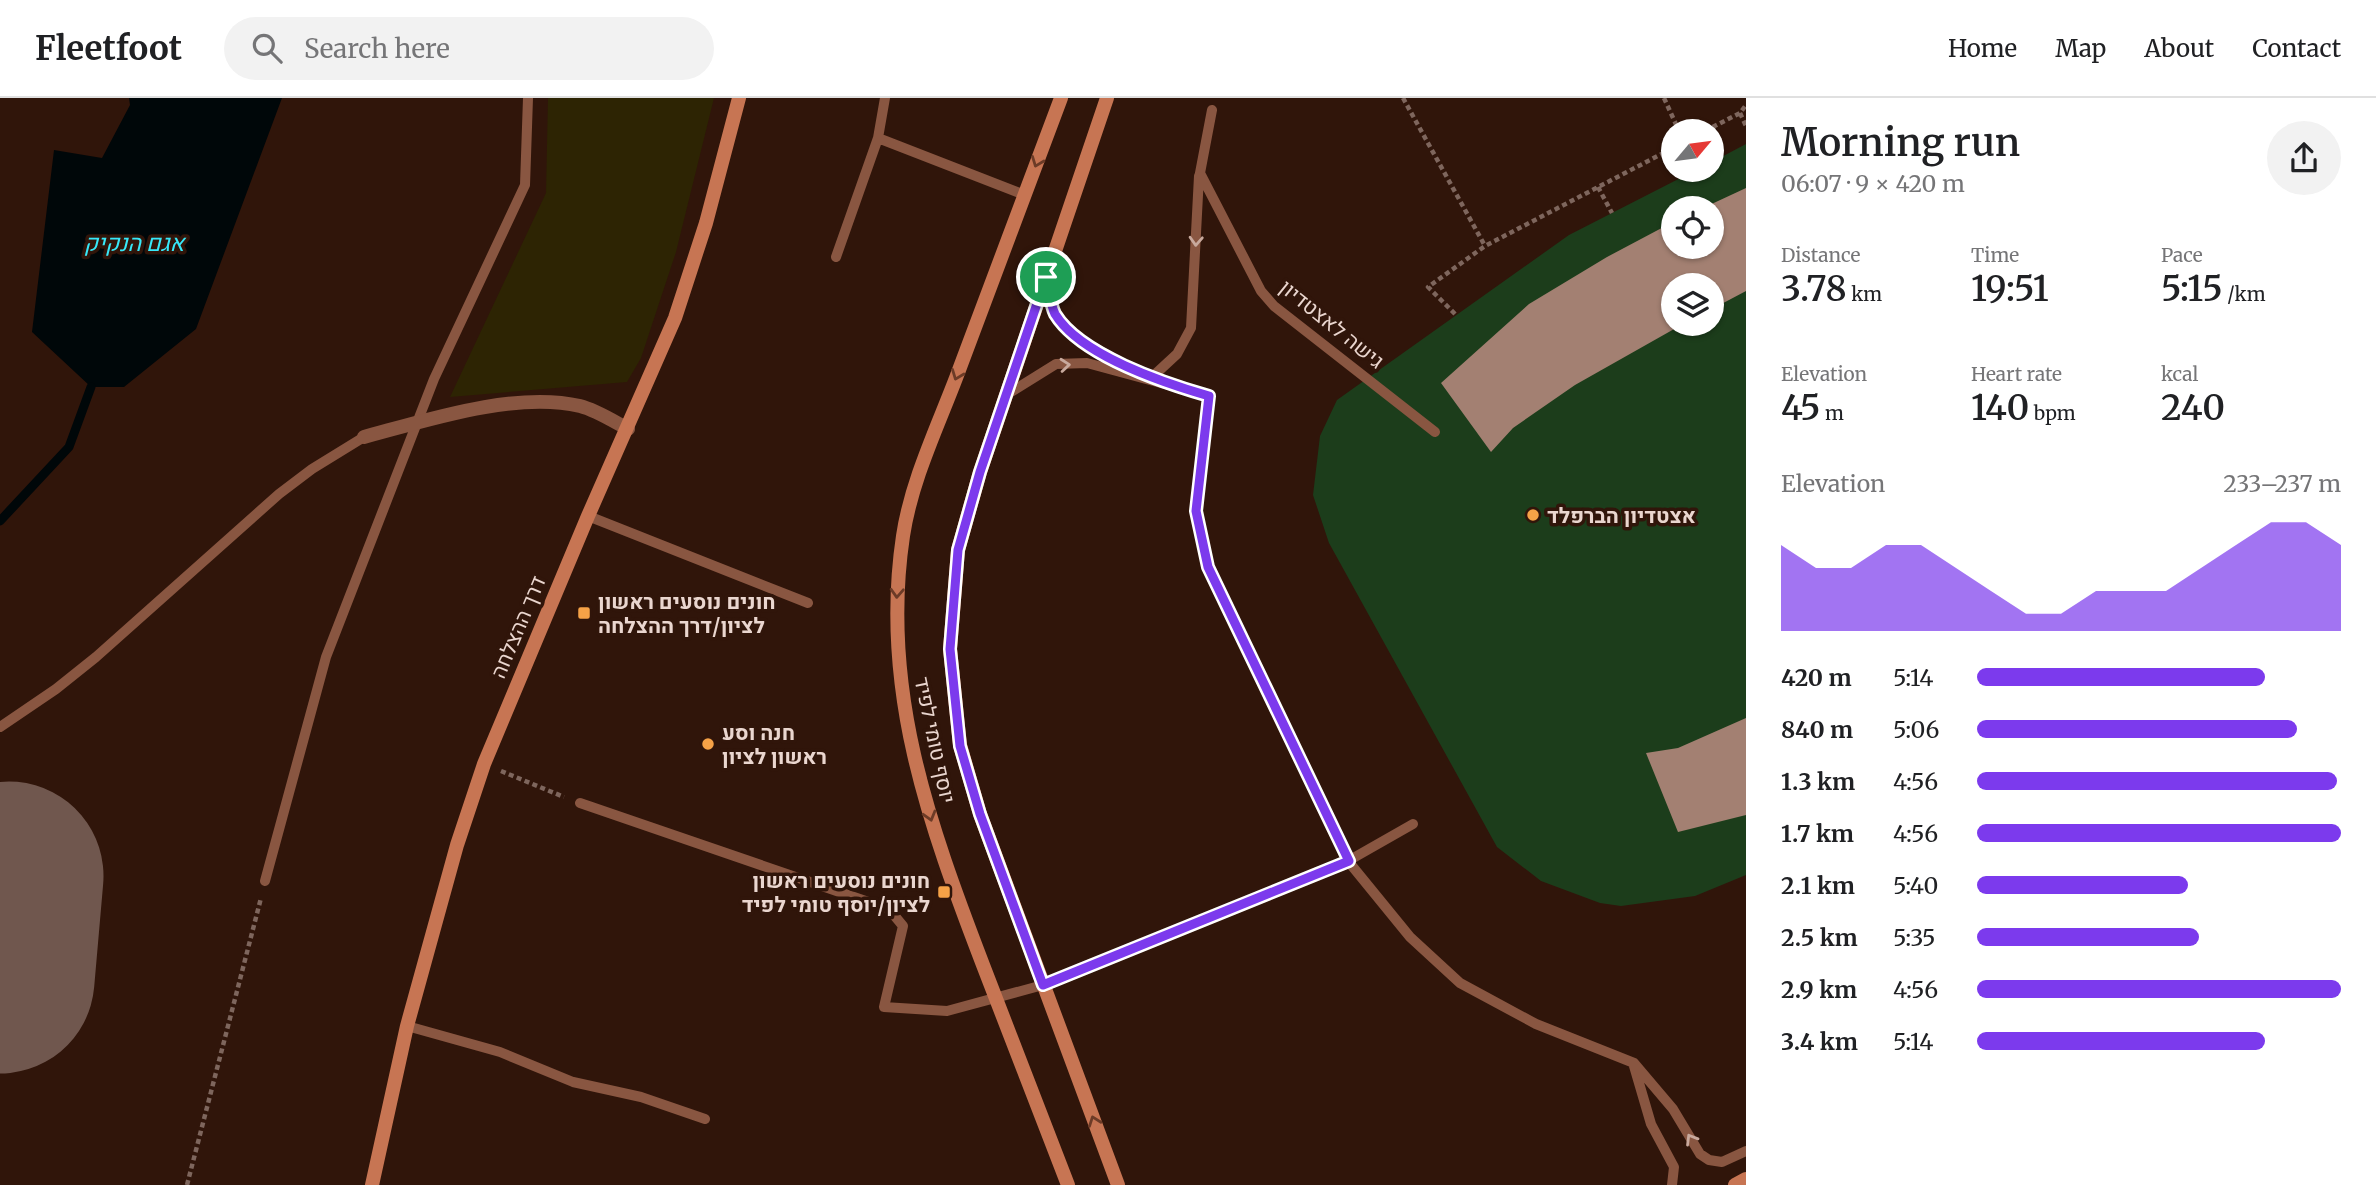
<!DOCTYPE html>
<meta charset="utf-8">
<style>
body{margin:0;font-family:Merriweather,Heebo,serif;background:#f2f2f2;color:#202124;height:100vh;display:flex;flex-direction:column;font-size:26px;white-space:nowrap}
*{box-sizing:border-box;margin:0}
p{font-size:23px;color:#757577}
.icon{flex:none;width:38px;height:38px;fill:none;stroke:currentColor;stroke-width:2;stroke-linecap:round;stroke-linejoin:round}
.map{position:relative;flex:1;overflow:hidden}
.side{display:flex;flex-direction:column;background:#fff;width:630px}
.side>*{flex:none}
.needle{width:46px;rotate:61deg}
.fabs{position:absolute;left:1661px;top:21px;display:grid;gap:14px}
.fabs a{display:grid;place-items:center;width:63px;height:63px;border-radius:50%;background:#fff;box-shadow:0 2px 5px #0004;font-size:35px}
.pin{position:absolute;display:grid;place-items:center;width:60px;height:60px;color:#fff;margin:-30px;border:4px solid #fff;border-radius:50%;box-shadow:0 2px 7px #0007}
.round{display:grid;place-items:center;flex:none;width:74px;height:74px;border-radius:37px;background:#f2f2f2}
.headline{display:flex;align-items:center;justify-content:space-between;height:119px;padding:0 35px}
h1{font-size:38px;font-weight:600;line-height:52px}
.figures{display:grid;grid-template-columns:repeat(3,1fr);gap:10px;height:119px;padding:7px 35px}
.figures div{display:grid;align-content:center}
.figures b{font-size:35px;font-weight:600}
.figures small{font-size:19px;font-weight:400}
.figures p{font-size:19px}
.chart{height:196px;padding:14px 35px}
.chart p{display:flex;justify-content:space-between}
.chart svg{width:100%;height:126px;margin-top:7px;fill:#7c3aed;opacity:.7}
ul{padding:0 35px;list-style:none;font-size:23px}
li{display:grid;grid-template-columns:112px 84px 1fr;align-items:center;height:52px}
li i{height:18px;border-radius:9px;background:#7c3aed}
header{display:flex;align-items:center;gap:42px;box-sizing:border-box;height:98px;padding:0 35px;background:#fff;border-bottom:2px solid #e0e0e0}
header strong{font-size:33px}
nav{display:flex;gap:38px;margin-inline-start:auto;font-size:24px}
.search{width:490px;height:63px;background:#f2f2f2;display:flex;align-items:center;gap:18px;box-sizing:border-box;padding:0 24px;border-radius:38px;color:#757577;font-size:26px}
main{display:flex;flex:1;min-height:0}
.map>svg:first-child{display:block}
.green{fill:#1c3d1b;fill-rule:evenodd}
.sand{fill:#2d2403}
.water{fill:#000709}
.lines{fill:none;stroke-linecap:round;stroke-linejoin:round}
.stream{stroke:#000709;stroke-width:9}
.runway{stroke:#70574e;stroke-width:189}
.building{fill:#a38072}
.path{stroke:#7e665d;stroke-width:4.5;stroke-dasharray:5 3.5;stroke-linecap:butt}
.lane{stroke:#895641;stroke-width:10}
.street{stroke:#895641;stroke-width:14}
.secondary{stroke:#c77553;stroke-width:14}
.oneway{stroke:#6c3b27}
.oneway2{stroke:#c8a99d}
.route-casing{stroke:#fff;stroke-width:14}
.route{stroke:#7c3aed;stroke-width:9}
.poi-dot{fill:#f6a247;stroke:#30150a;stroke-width:2.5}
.labels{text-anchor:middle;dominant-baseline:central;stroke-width:7;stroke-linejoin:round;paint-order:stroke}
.street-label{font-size:21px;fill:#ead6cf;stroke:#30150a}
.poi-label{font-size:21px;font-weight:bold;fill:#ead6cf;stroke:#30150a;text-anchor:start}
.water-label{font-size:23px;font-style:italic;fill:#37e9f9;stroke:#30150a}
</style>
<header>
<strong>Fleetfoot</strong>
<div class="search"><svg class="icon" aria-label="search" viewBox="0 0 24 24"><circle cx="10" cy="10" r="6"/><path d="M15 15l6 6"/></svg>Search here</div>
<nav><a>Home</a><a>Map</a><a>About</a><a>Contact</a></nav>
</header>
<main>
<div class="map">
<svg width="1746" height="1087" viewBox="0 0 1746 1087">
<rect width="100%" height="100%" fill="#30150a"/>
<!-- green -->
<path class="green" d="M1746,46V777L1695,798L1621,808L1600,805L1541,783L1497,749L1329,445L1313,397L1320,338L1337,302L1569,137L1696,72H1712V64ZM1673,110H1712V149H1673ZM1673,187H1712V226H1673Z"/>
<!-- sand -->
<path class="sand" d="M548,0H714L676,154L641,260L627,284L450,299L546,95Z"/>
<!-- water -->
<path class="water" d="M129,0H282L196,231L124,289H91L32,234L54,52L102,60L130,7Z"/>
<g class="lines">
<!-- stream -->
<path class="stream" d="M0,423L69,349L91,289"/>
<!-- runway -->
<path class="runway" d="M0,881L9,778"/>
</g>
<!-- building -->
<path class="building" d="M1746,90V193L1712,211V187H1673V226H1683L1575,287L1513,330L1491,354L1441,285L1529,206L1607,159L1673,124V149H1712V110H1703Z
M1746,620V717L1678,734L1646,655L1678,650Z"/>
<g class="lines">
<!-- path -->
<path class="path" d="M1403,0L1485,148
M1664,0L1679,33
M1740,15L1746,28
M1705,33L1740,15L1746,7
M1598,89L1612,115
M1455,216L1428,189L1485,148L1673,50
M501,673L564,699
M187,1087L261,800"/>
<!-- lane -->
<path class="lane" d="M1212,12L1200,75L1261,193L1274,208L1435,334
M878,40L1025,97
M836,159L878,40L885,0
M1046,179L1054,214L1072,237L1138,274
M1150,281L1177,256L1191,230L1199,78
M1006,297L1056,266L1087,265L1209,298L1196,413L1208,469L1348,763L1410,839L1460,885L1536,926L1634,965L1673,1011L1700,1056L1709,1062L1722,1064L1746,1053
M588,418L808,505
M0,629L56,591L96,559L279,396L312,371L364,339
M580,705L889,811L903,828L884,909L947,913L1043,887L1348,763L1413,726
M265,783L326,559L434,281L525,87L528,0
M407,928L500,954L573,984L641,999L705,1021
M1634,968L1651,1026L1674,1069L1672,1087"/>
<!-- street -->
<path class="street" d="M364,339C427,322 515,293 580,308C596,312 613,323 628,331"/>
<!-- secondary -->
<path class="secondary" d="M1061,0C1026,93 991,187 956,280C937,330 911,384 903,438C880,591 929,726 983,867C1011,940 1040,1014 1068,1087
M1107,0L980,374L958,452L950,551L960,647L980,716L1118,1087
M372,1087L407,928L457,747L484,666L588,418L675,220L706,125L739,0
M1735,1087L1746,1081"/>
</g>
<!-- one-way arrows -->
<defs><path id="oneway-chevron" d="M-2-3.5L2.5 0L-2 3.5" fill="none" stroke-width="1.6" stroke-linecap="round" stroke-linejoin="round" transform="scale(1.75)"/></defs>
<g class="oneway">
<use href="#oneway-chevron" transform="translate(1037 64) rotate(111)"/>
<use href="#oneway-chevron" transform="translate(957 277) rotate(111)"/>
<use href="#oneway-chevron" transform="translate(897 495) rotate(93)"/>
<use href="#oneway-chevron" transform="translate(930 718) rotate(74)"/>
<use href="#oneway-chevron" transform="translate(1094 1023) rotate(-110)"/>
</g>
<g class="oneway2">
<use href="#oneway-chevron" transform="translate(1196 143) rotate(93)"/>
<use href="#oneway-chevron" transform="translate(1065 267) rotate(-5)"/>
<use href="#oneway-chevron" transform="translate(1691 1041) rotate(-121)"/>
</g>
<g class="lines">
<defs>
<path id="route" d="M1046,179C1049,191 1050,206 1055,216C1080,257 1164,285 1209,298L1196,413L1208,469L1349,763L1043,887L980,716L960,648L950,551L958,452L980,374Z"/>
</defs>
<!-- route casing -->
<use href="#route" class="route-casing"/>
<!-- route -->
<use href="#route" class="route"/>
</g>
<!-- markers -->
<g class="poi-dot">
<circle cx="1533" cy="417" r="7"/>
<rect x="577" y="508" width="14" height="14" rx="3.5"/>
<circle cx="708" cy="646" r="7"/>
<rect x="937" y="787" width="14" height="14" rx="3.5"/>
</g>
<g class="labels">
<!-- street labels -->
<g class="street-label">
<text transform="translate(1332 226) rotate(39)">גישה לאצטדיון</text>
<text transform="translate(518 529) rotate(-67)">דרך ההצלחה</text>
<text transform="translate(935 642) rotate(78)">יוסף טומי לפיד</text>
</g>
<!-- poi labels -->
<g class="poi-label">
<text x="1547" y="417">אצטדיון הברפלד</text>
<text x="598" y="503">חונים נוסעים ראשון<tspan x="598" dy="24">לציון/דרך ההצלחה</tspan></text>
<text x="722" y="634">חנה וסע<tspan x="722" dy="24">ראשון לציון</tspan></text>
<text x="930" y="782" text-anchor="end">חונים נוסעים ראשון<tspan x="930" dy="24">לציון/יוסף טומי לפיד</tspan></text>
</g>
<!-- water labels -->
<g class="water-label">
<text x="134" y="144">אגם הנקיק</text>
</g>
</g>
</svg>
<div class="fabs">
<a><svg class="needle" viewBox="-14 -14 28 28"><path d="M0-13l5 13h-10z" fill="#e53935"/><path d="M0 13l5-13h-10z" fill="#757577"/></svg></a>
<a><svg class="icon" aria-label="locate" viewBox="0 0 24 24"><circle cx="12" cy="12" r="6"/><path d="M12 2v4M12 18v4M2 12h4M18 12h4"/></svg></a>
<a><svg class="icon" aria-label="layers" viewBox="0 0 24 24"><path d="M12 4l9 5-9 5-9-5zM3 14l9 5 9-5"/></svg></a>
</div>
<div class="pin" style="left:1046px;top:179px;background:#1e9e55"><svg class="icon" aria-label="arrive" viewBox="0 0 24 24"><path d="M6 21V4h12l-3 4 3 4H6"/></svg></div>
</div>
<section class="side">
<div class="headline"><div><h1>Morning run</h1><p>06:07 · 9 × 420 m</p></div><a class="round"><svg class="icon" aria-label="share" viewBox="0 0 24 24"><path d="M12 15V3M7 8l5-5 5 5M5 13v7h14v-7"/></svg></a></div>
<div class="figures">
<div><p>Distance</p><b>3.78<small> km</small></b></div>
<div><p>Time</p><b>19:51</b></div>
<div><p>Pace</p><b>5:15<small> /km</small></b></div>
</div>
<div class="figures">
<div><p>Elevation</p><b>45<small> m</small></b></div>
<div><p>Heart rate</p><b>140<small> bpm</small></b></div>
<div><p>kcal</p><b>240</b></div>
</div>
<div class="chart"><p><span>Elevation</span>233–237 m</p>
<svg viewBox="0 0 160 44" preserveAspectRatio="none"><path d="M0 44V14L10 22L20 22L30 14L40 14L50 22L60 30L70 38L80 38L90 30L100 30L110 30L120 22L130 14L140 6L150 6L160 14V44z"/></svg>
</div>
<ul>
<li><b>420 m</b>5:14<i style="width:79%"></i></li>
<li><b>840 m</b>5:06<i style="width:88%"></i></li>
<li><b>1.3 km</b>4:56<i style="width:99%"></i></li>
<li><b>1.7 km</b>4:56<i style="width:100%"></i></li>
<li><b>2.1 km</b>5:40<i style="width:58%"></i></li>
<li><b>2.5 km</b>5:35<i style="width:61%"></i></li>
<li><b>2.9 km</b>4:56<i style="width:100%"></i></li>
<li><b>3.4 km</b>5:14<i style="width:79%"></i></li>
</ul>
</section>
</main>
